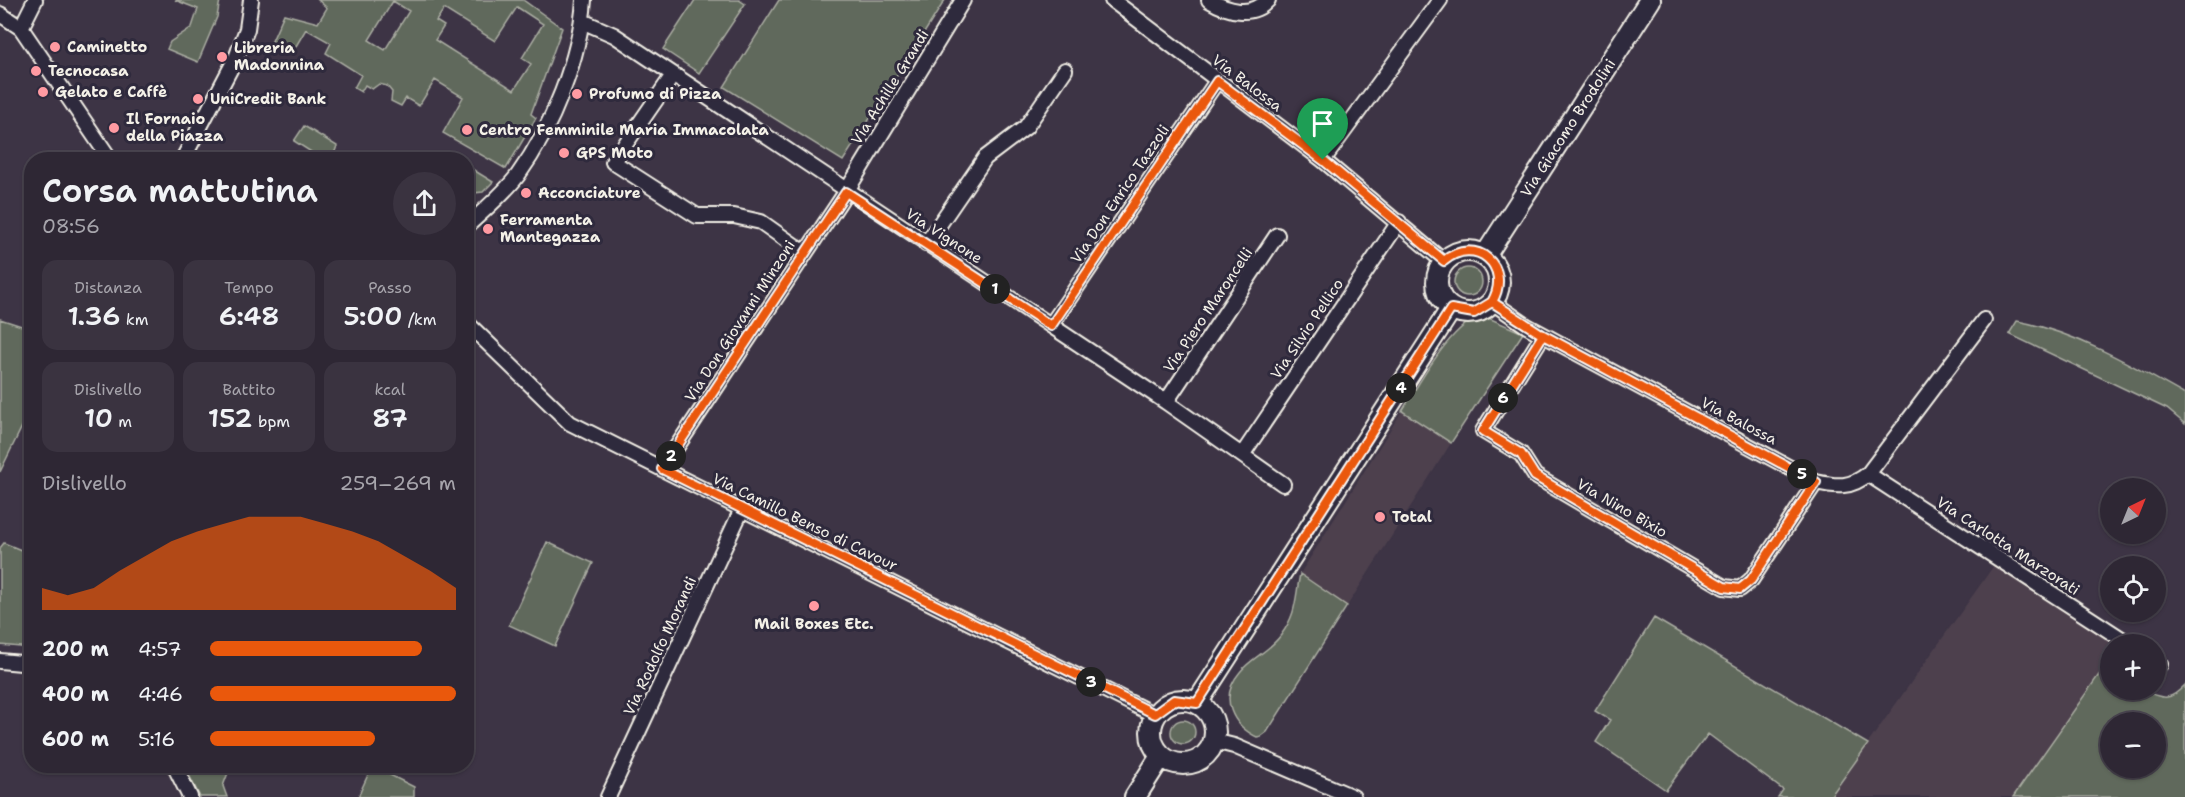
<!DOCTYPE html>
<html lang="it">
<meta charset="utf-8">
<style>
body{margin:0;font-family:"Shantell Sans",sans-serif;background:#3a3340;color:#f1f3f6;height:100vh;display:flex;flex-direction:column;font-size:22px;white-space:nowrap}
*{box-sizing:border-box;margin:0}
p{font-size:20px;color:#a7a5ac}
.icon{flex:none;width:33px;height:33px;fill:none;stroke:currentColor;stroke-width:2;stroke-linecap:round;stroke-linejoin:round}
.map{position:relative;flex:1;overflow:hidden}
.details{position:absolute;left:24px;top:152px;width:450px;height:621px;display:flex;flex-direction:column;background:#2e2734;border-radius:24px;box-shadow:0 2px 4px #0004,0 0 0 2px #49444f}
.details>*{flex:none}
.needle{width:39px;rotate:43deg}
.fabs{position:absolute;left:2100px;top:478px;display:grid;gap:12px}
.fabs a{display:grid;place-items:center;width:66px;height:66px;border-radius:50%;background:#2e2734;box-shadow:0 2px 4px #0004,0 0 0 2px #49444f;font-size:30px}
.pin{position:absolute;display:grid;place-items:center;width:51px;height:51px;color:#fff;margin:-62px -26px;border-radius:50% 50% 50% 0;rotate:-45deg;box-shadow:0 0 6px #0007}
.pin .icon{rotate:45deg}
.km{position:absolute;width:30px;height:30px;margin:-15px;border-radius:50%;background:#222;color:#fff;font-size:16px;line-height:30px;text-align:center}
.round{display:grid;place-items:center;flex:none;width:63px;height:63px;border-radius:32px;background:#3a3340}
.head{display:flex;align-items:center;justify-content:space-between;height:102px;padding:0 18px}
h1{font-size:33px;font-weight:600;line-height:45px}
.stats{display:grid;grid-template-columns:repeat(3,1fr);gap:9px;height:102px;padding:6px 18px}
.stats div{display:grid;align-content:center;border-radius:15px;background:#3a3340;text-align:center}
.stats b{font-size:26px;font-weight:600}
.stats small{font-size:16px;font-weight:400}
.stats p{font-size:16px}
.chart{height:168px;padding:12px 18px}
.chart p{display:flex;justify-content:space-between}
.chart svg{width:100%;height:108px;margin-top:6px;fill:#ea580c;opacity:.7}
ul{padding:0 18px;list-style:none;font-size:20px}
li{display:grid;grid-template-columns:96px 72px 1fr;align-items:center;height:45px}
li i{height:15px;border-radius:8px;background:#ea580c}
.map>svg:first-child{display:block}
.built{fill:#4e414e}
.green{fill:#61695c;stroke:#aaada2;stroke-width:1.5;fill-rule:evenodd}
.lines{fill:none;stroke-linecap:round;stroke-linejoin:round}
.street-casing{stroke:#f4f1e8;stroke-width:18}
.secondary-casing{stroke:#f4f1e8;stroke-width:24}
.street{stroke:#2f2a3d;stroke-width:14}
.secondary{stroke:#2f2a3d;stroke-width:20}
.route-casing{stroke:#fff;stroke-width:12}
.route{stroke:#ea580c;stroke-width:8}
.poi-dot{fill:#ff9aa2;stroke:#2f2a3d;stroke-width:2}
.labels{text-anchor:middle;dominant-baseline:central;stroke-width:6;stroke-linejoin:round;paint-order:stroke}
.poi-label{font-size:15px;font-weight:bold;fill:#f4f1e8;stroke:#2f2a3d;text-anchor:start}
.street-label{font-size:15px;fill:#f4f1e8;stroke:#2f2a3d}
</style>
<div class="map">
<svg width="2185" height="797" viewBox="0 0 2185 797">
<rect width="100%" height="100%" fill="#3d3445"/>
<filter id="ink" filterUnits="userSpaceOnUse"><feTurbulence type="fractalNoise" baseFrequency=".0167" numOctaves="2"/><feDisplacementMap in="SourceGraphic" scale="12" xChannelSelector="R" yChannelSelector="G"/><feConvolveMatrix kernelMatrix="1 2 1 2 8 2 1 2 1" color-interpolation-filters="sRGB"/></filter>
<g filter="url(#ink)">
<!-- built -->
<path class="built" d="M1402,411L1451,443L1347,606L1300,574Z
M1995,564L2120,645H2110V659L2013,797H1830Z"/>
<!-- green -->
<path class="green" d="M175,0H220L217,17L198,62L167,49L170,42L192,27L198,9Z
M318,0H523L562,28L531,114L536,118L506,169L443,133L463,97L435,80L419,106L406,98L401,106L391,101L392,92L387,86L379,84L372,89L365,85L361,92L354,88L361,75L326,53L331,43L306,29L292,53L272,41L284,14L318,23L327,8ZM393,1L409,11L385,50L369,40ZM517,7L543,24L522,58L531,64L514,90L435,40L444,26L436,21L444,9L495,41Z
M695,0H739L745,4L699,73L663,49Z
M779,0H945L843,161L724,87Z
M304,126L337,146L332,159H322L294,141Z
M467,166L493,182L483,192L474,193L467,201Z
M1454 282a14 14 0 1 1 28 0a14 14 0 1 1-28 0Z
M1484,316L1523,333L1451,443L1402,411C1418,386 1453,319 1484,316Z
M0,319L31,329V408L0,472Z
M2017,321C2076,332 2134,366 2185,395V424L2167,409L2009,334Z
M547,542L593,563L555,646L509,625Z
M4,543L31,554V648L0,645V548Z
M1300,574L1347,606L1267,732L1259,738C1232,726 1218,698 1240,672C1252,657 1270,651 1281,635C1297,613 1295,599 1300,574Z
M1654,618L1868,744L1830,797H1778L1783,790L1708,734L1666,790L1596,742L1610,720L1595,711Z
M2110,659V690C2120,690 2132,688 2141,690C2162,697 2167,704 2185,685V797H2013ZM2110,723H2156V768H2110Z
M1171 732a12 12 0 1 1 24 0a12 12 0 1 1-24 0Z
M184,765H231L223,786L227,797H200Z
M372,766L414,787V797H358Z"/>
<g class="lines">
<defs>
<path id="street" d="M1112,0L1323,160L1444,262
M1209,0C1227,11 1252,18 1268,0
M0,14L21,28L110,159
M582,21L614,35L1166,402L1283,484
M21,28L35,0
M673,75L613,162L697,216H734L761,222L805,253
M183,159L236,58L247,29L251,0
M1323,160L1440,0
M466,227C484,210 504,194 518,175C552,128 580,58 584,0
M926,244L985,158L1026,127L1065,70
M1492,302L1527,326L1816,482C1837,487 1851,488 1868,474L1984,320
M466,322L570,423L1155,715
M1051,325L1217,81
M1543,335L1483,431L1521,454L1535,476L1724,587L1740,589L1751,580L1816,482
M1166,402L1277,235
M1242,455L1399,222
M662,469L846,192L963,0
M1868,474L2131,645
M0,661L32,664
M2156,661L2160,664
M1214,741L1234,746L1353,797
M174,765L190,797
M608,797L742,509"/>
<path id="secondary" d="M1437 282a31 31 0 1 1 62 0a31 31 0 1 1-62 0Z
M1485,256L1650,0
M1151 732a32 32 0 1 1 64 0a32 32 0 1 1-64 0Z
M1197,703L1451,309
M1135,797L1161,756"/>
</defs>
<!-- street casing -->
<use href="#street" class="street-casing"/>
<!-- secondary casing -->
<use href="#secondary" class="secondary-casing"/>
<!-- street -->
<use href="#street" class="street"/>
<!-- secondary -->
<use href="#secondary" class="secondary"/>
</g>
</g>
<g class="lines" filter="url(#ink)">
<defs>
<path id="route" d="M1323,160L1217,81L1051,326L846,192L662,469L1155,714L1174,700L1197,703L1451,309L1474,313L1492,302L1543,335L1816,482L1751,580L1740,589L1724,587L1535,476L1521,454L1483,431L1543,335L1492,302C1513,266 1475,235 1444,261L1323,160"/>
</defs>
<!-- route casing -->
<use href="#route" class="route-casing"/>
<!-- route -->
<use href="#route" class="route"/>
</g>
<!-- markers -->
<g class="poi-dot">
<circle cx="55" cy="47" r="6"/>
<circle cx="222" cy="57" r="6"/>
<circle cx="36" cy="71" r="6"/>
<circle cx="43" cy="92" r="6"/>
<circle cx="577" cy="94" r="6"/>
<circle cx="198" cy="99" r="6"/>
<circle cx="114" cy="128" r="6"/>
<circle cx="467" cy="130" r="6"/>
<circle cx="564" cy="153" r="6"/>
<circle cx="526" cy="193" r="6"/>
<circle cx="488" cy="229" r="6"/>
<circle cx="1380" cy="517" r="6"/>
<circle cx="814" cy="606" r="6"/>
</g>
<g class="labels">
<!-- poi labels -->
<g class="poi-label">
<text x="67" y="47">Caminetto</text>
<text x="234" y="48">Libreria<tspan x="234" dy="17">Madonnina</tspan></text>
<text x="48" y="71">Tecnocasa</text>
<text x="55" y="92">Gelato e Caffè</text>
<text x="589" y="94">Profumo di Pizza</text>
<text x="210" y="99">UniCredit Bank</text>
<text x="126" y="119">Il Fornaio<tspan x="126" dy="17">della Piazza</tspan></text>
<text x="479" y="130">Centro Femminile Maria Immacolata</text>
<text x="576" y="153">GPS Moto</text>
<text x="538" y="193">Acconciature</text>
<text x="500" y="220">Ferramenta<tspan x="500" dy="17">Mantegazza</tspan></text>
<text x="1392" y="517">Total</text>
<text x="814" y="624" text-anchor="middle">Mail Boxes Etc.</text>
</g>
<!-- street labels -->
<g class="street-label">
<text transform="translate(1247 83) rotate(37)">Via Balossa</text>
<text transform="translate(890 87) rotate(-58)">Via Achille Grandi</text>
<text transform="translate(1568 128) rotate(-57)">Via Giacomo Brodolini</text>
<text transform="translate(1120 194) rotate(-56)">Via Don Enrico Tazzoli</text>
<text transform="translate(944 236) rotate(33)">Via Vignone</text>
<text transform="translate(1208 310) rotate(-56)">Via Piero Maroncelli</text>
<text transform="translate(740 321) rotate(-57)">Via Don Giovanni Minzoni</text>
<text transform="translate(1307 329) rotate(-56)">Via Silvio Pellico</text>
<text transform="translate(1739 421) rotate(28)">Via Balossa</text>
<text transform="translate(1622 508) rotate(30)">Via Nino Bixio</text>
<text transform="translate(805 522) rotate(26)">Via Camillo Benso di Cavour</text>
<text transform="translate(2008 546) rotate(33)">Via Carlotta Marzorati</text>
<text transform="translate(660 646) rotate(-65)">Via Rodolfo Morandi</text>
</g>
</g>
</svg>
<div class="fabs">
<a><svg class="needle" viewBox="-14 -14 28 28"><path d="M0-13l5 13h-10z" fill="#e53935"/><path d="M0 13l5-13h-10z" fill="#a7a5ac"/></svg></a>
<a><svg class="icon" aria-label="locate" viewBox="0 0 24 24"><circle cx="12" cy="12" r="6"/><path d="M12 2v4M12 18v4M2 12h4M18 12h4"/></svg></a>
<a>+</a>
<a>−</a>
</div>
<div class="pin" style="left:1323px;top:160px;background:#1e9e55"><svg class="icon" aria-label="arrive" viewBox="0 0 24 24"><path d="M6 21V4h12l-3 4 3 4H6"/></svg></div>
<b class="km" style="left:995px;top:289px">1</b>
<b class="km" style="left:671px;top:456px">2</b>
<b class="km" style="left:1091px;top:682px">3</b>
<b class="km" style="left:1401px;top:388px">4</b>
<b class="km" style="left:1802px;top:474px">5</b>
<b class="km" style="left:1503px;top:398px">6</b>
<section class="details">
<div class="head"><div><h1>Corsa mattutina</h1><p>08:56</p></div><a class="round"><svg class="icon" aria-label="share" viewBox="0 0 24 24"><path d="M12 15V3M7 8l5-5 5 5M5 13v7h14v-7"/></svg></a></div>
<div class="stats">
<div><p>Distanza</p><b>1.36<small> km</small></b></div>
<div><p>Tempo</p><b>6:48</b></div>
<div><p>Passo</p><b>5:00<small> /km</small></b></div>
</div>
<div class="stats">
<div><p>Dislivello</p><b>10<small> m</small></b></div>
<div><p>Battito</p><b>152<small> bpm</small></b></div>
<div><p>kcal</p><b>87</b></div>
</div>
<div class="chart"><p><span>Dislivello</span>259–269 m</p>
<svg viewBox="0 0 160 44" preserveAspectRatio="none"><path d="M0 44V35L10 38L20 35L30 28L40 22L50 16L60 12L70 9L80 6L90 6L100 6L110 9L120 12L130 16L140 22L150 28L160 35V44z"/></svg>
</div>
<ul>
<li><b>200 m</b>4:57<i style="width:86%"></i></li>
<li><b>400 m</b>4:46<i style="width:100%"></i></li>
<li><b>600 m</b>5:16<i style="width:67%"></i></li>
</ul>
</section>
</div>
